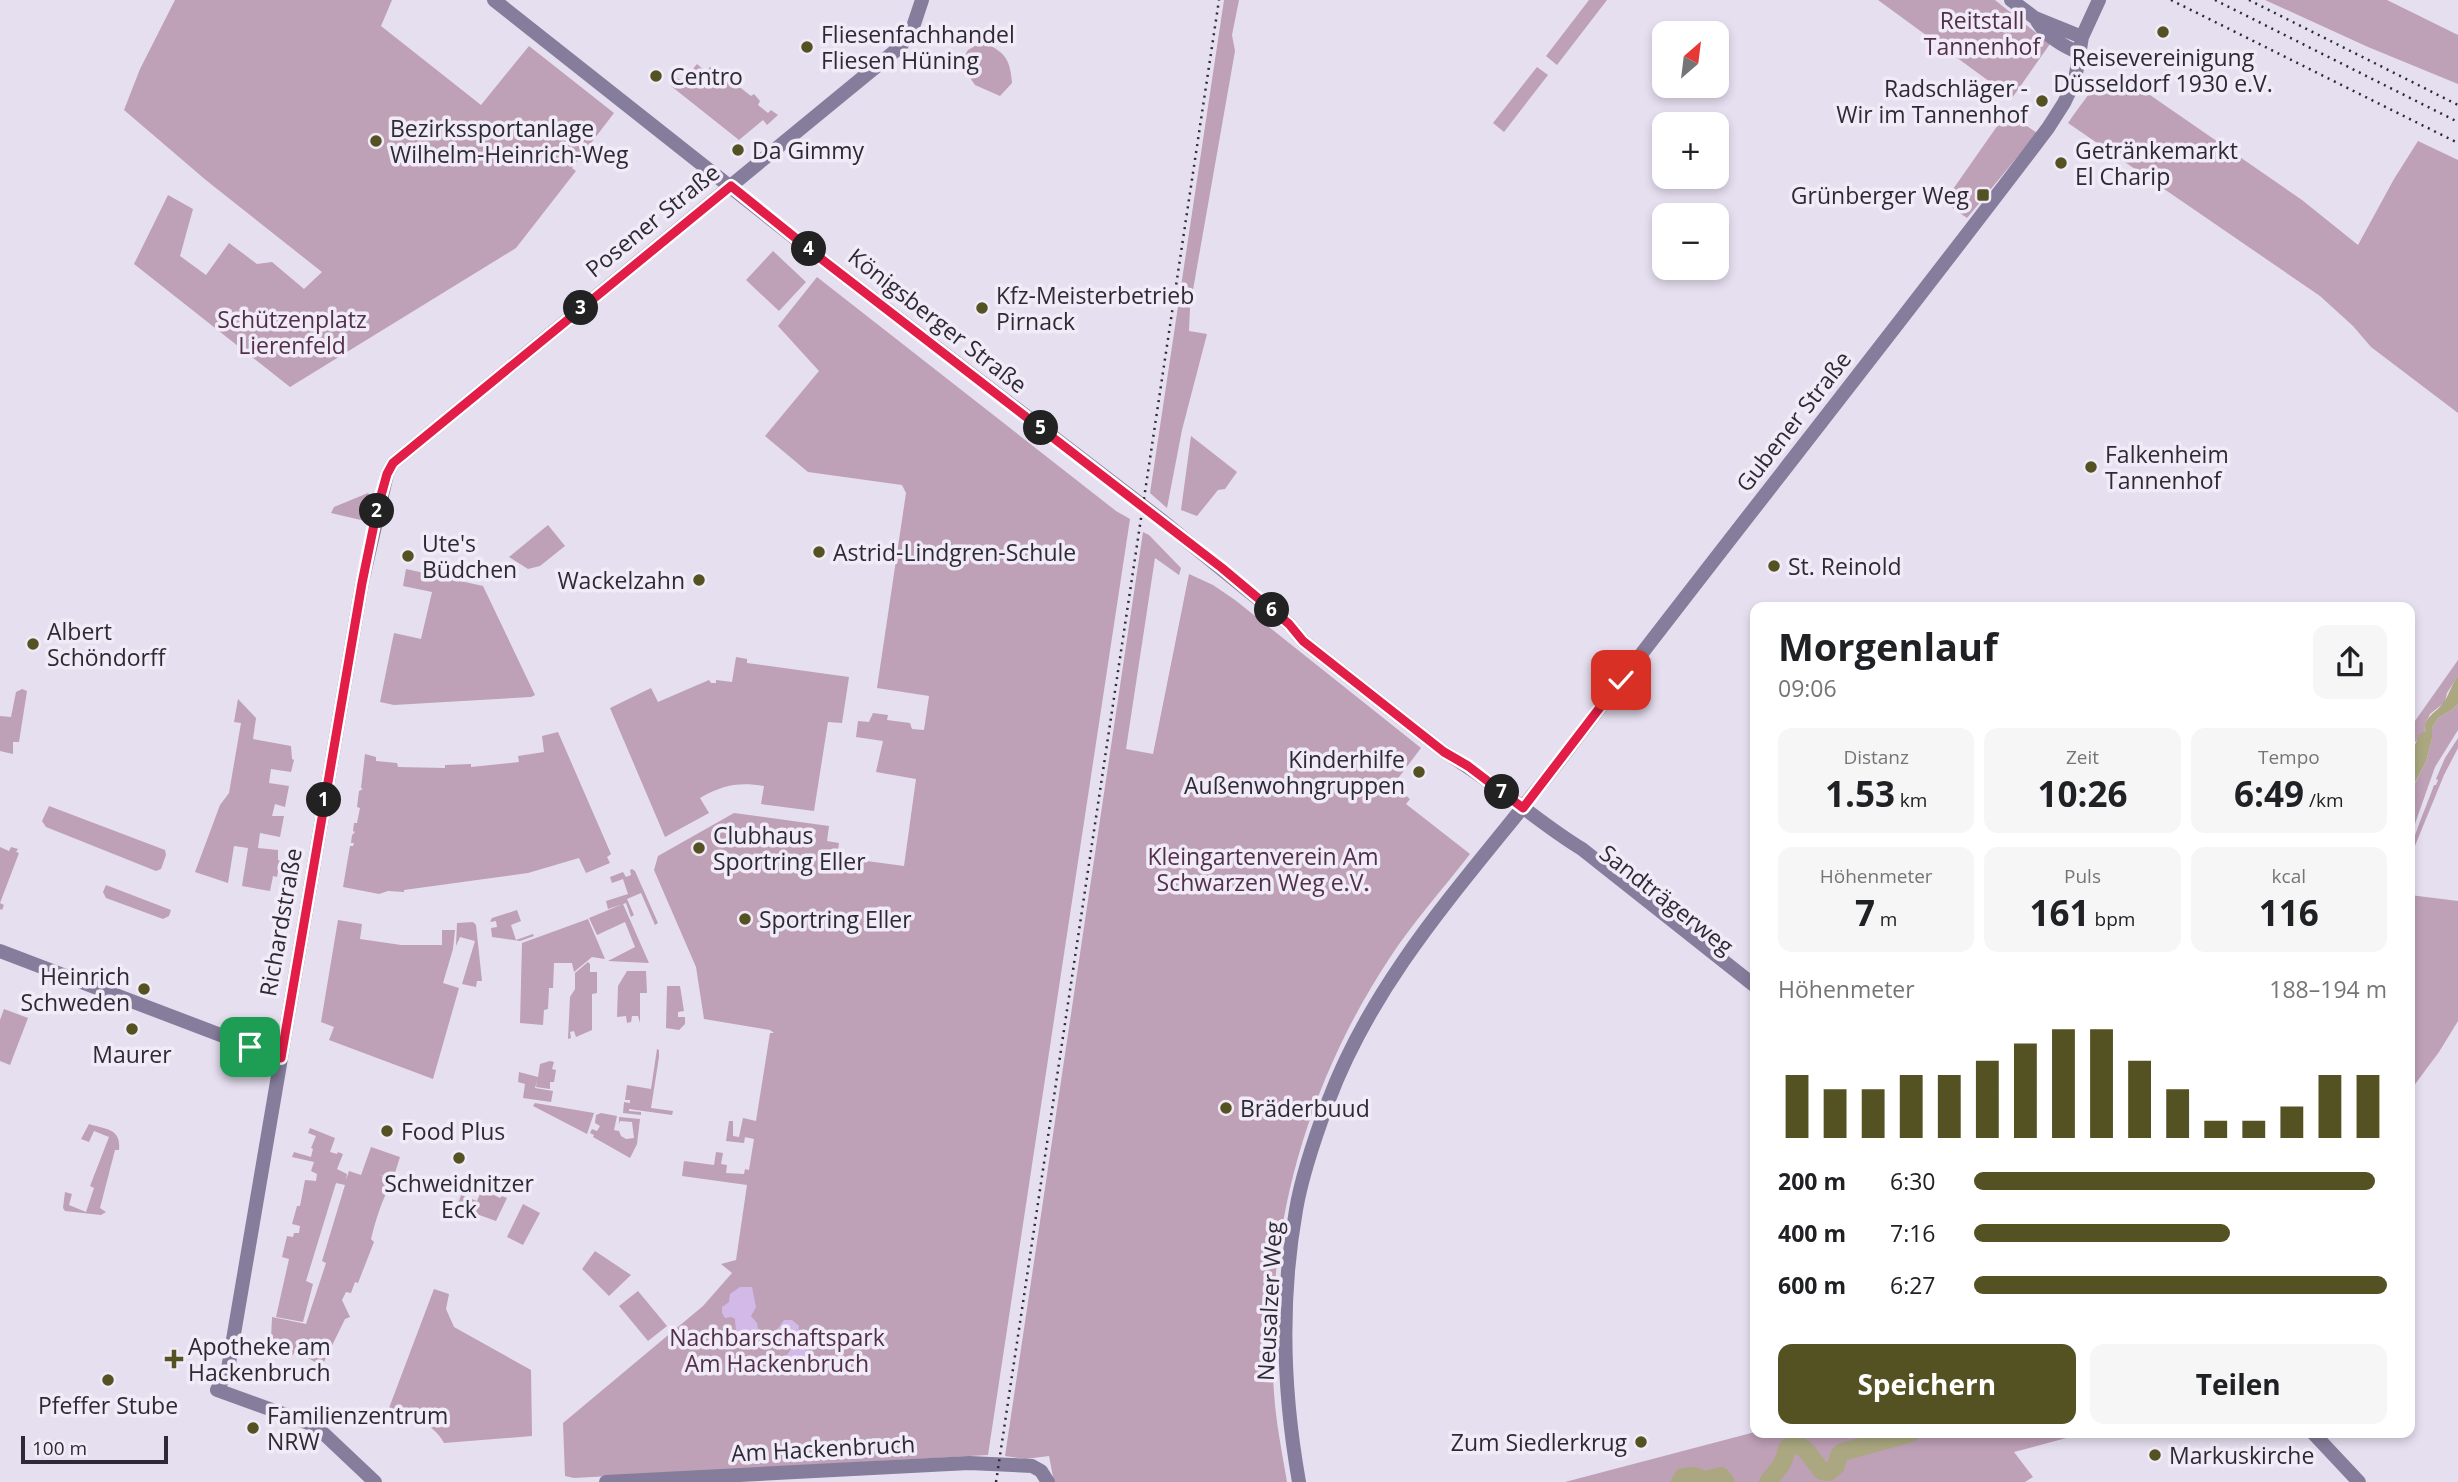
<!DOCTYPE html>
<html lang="de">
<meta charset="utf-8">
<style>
body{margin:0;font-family:"Open Sans",sans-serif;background:#f6f6f6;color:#202124;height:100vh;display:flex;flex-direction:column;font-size:26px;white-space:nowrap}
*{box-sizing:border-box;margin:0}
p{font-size:23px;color:#757577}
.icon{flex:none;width:38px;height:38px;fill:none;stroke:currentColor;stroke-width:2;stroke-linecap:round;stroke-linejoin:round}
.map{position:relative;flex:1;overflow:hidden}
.panel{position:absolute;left:1750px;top:602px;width:665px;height:836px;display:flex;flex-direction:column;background:#fff;border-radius:14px;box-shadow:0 4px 10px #0003}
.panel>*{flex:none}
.needle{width:46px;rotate:28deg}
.buttons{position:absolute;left:1652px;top:21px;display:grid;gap:14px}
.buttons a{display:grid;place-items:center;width:77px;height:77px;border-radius:14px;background:#fff;box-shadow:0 4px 10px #0003;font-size:35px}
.scale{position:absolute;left:21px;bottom:18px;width:147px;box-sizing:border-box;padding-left:7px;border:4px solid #2d2a36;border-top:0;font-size:19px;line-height:24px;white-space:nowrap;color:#2d2a36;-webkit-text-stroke:5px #f1ebf8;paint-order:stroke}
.pin{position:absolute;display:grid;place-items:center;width:60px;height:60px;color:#fff;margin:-30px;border-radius:14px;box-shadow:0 4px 10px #0006}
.km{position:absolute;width:35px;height:35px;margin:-18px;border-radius:50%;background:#222;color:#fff;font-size:19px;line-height:35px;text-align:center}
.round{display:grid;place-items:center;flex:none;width:74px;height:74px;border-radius:14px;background:#f6f6f6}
.summary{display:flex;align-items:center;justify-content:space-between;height:119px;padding:0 28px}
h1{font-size:38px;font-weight:700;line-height:52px}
.figures{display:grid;grid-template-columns:repeat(3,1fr);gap:10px;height:119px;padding:7px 28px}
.figures div{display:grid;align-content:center;border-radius:14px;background:#f6f6f6;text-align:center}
.figures b{font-size:35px;font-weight:700}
.figures small{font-size:19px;font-weight:400}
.figures p{font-size:19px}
.chart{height:196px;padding:14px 28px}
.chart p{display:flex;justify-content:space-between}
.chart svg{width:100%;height:126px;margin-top:7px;stroke:#545223;stroke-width:6}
.button{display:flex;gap:14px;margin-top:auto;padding:14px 28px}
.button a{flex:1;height:80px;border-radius:14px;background:#545223;color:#fff;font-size:28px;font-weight:700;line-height:80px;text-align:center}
.button a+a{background:#f6f6f6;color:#202124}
ul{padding:0 28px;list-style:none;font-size:23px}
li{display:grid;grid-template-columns:112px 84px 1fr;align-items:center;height:52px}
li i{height:18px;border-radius:9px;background:#545223}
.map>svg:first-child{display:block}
.green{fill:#bea0b7}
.sand{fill:#d3b9e8}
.water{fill:#aba881}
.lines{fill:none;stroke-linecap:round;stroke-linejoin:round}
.river{stroke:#aba881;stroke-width:18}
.secondary{stroke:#857d9b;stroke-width:14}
.rail{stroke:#2d2a36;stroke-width:2.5;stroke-dasharray:2 5;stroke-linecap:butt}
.route-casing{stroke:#fff;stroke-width:14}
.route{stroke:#e11d48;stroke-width:9}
.poi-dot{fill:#545223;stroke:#f1ebf8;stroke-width:2.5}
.labels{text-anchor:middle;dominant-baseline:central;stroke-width:7;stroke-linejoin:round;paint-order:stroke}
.park-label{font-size:23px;fill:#523049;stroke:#f1ebf8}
.poi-label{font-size:23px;fill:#2d2a36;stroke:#f1ebf8;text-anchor:start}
.street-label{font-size:23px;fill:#2d2a36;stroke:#f1ebf8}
</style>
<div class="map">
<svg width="2458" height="1482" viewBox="0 0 2458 1482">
<rect width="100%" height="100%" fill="#e6dff0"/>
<!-- green -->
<path class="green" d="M175,0H392L381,26L481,105L529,46L614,113L572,168L576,171L516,248L290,387L134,264L168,195L193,209L180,256L206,275L229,243L257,264L272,262L304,289L322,272L207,181L124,110L140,69Z
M1224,0H1239L1232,35L1235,51L1190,307L1189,331L1207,334L1182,430L1167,508L1150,493Z
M1589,0H1607L1557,65L1546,56Z
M1878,0H1995L2050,44L2012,98Z
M2265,0H2387L2458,35V84L2368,47Z
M982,42C1005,52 1010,58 1012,83L1000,96L975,85L960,63L968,50Z
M697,64L706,72L710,67L723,74L751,96L754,94L760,101L758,105L768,113L771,110L778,115L767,125L763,120L739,140L671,86L677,78L683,81Z
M1537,67L1548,75L1504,132L1493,123Z
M2102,76L2134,84L2302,200L2358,245L2394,179L2418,141L2458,160V413L2371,347L2353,326L2320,296L2068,123C2079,107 2090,93 2102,76Z
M2007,112L2037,133L1967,218L1944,202Z
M773,251L806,282L779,311L746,280Z
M817,277L1116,511L1130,519L988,1455L574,1478L565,1476L563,1423L703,1306L732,1273L721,1264L736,1260L747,1185L682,1176L684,1161L714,1165L716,1152L723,1153L721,1164L727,1165L726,1173L744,1174L745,1169L749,1170L754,1139L745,1137L744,1143L726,1141L729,1121H733V1136L739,1137L743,1118L756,1121L770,1033H774L770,1030L704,1019L696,967L654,870L658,856L734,813L829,826L827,841L839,843L837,857L904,866L916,779L876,772L883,741L856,737L858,721L869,722L873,713L888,715L887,720L910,723L912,729L924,730L929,696L877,688L906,493L902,485L808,472L765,436L819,371L778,326Z
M1191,436L1237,472L1225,489L1218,490L1197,516L1181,510Z
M368,493L372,497L365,521L331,513L334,507Z
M548,525L565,546L540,566L528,569L509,557Z
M1143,532L1149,535L1181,568L1179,575L1155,558L1126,749L1153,754L1189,574L1213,585L1235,600L1421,748L1393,785L1410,799L1406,804L1470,854C1443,889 1413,922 1389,959C1304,1088 1263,1239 1274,1393C1276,1423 1282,1452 1287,1482H1054L1049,1456L1025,1459L1005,1456Z
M406,569L483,586L535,695L531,697L394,705L380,702L394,633L421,639L432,592L403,586Z
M736,657L747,659V663L849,677L842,723L828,722L814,811L761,804L764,786C738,782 723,785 700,798L709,813L665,837L610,708L651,688L658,702L709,680L711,683H716V680L732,682Z
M2458,660V676L2447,693L2445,702L2430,714L2424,727L2426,731L2415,742L2412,770L2410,772V728Z
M22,689L27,691L19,742H13V754L0,751V716L11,717L16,692Z
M238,699L256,718L253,739L291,746L292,759L294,760L291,772L271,769L269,783L289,786L285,807L275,804L272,816H284L280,837L260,833L258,848L278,850V860L280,861L277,877L273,876L270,891L242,886L248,848L234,846L228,883L195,872L220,805L229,793L241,723L234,722Z
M2458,704V730L2435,767L2410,838L2411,791L2426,762L2432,739V728L2438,718L2452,710Z
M558,732L611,854L607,857L610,863L586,873L579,858L528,873L404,890V892L388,891L379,894L343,887L350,846H353L354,843H351L352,835L355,832L353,831L354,823H357L360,808L357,807L359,791L363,789L361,788L365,754L376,757V761L397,763L398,767L445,768V765L471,764V767L519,762L518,756L544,752L542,736Z
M2458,738V748L2444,775L2410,858C2410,842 2428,803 2434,785H2436L2438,780L2436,779L2445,758Z
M49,806L165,850L166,855L161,869L156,871L46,827L42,821Z
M0,847L9,851L11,847L18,849L16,852L19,853L0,903L4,905L2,910L0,909Z
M632,869L635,871L658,923L655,925L641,893L627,899L634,915L631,917L626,903L623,904L649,963L608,961L635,947L625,922L597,935L589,918L623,904L608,909L606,901L628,894L623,879L612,883L610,877L623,872L626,877L631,875L630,870Z
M106,885L171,910L169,916L163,919L106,898L103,892Z
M2410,895L2458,901V1021L2439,1052L2410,1091Z
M517,910L521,921L511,925L516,940L533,934L534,936L520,941L492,937L491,928L497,927L496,921L490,922L492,918Z
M588,919L605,959L592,957L574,972L572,963H554L553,988H549L548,1009L544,1010L543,1025L520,1023L522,943Z
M338,920L362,924L360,939L401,945H442V930H455L453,949L443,983L459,988L433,1079L329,1040L334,1027L321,1022Z
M473,922L476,925L482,981H477L476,987L462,984L475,941L460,937L456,946L457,923Z
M588,962L590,964V972H597V993L592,994V1030L576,1037L574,1031L570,1032L571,1038L568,1039L570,997L575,989V973Z
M627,971H646L647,993H640V1023L638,1016H632L631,1022L627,1023L626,1016L617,1017L618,986Z
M667,986H680L684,1011L678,1012V1017H685V1024L679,1030L666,1028Z
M4,1009L28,1018L10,1065L0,1061V1020Z
M657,1049L659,1050V1057L651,1108L673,1111L672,1115L629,1109V1111L641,1112V1115L623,1113L624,1102L630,1103V1100H625L627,1085L651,1089Z
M550,1061L554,1062L552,1069L556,1070L554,1082H550V1089L536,1087L537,1081L535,1088L553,1091L551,1102L523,1098L525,1084L518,1082L519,1072L538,1077L540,1064Z
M535,1103L594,1113L587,1134L533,1106Z
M601,1113L617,1116L614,1130L619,1131L621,1136L626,1139L634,1138L632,1122L620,1121L619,1124V1117L640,1119L637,1144L630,1158L593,1137L594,1135L590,1133L592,1129L597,1131L600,1126L595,1123L596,1115Z
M89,1124C107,1130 121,1128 119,1150H115L100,1208L106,1212L101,1215L65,1211L63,1208L65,1192L72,1194L69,1205L86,1212L94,1188L90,1186L109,1137L94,1131L89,1142L81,1139Z
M310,1128L335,1138L330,1152L337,1154L338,1152L343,1154L337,1169L347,1174L346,1180L349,1171L361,1175L371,1147L400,1157L393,1179L377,1174L393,1180C382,1199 376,1219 371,1239L374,1242L358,1283L355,1282L351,1293L346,1292L342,1300L350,1317L345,1319L322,1366L296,1351L292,1356L273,1353L275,1340L271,1339L272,1317L306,1324L326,1263L322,1261L345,1185L336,1183L306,1281L313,1284L303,1322L276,1317L289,1259L282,1257L287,1236L293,1237L294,1233H299L300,1226L292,1224L297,1206H300L305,1180L316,1181L317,1174L311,1171L314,1162L292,1157L294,1152L311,1157L313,1149L311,1148L316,1136L308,1133Z
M482,1189L500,1198L502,1196L507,1198L496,1221L457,1207L461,1195L477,1201Z
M523,1204L540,1213L523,1245L507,1237Z
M595,1251L631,1275L609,1296L582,1269Z
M434,1289L449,1294L446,1309L454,1327L531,1370L532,1436L444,1443C433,1422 410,1417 389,1408Z
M638,1291L667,1326L648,1341L619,1306Z
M1755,1432V1433H2085L2014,1452L2033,1477L2025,1482H1565Z"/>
<!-- sand -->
<path class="sand" d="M740,1287H752L756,1307L751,1316L757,1323L759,1334L749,1340L744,1339L736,1332L735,1319L731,1317L725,1318L722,1313V1307L729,1302L730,1294Z
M784,1320H792L799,1326L797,1343C800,1346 804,1348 806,1351C814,1364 790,1374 787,1360C786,1354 791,1350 793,1345L782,1339L777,1330Z"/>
<!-- water -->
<path class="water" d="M2458,676V704L2452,710L2438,718L2432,728V739L2426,762L2411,790L2410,810V772L2412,770C2410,759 2414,743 2421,733L2426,731L2424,727C2429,713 2436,713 2443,703C2448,698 2451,685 2458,676Z"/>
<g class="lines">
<!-- river -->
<path class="river" d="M1680,1482L1683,1477L1694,1476L1705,1480L1721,1476L1726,1482
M1768,1482L1782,1464L1788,1447L1792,1443C1806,1445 1813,1461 1822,1471L1829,1472L1836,1466L1839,1455L1843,1452L1911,1433"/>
<!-- secondary -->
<path class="secondary" d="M494,0L824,261L1160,519L1289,624L1303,641L1444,752C1493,780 1534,820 1582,849L1755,986
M2011,0L2035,18L2082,37
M2037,21C2046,36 2064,47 2080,53
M0,951L281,1058
M2313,1433L2359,1482
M375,1482L322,1432L311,1424L217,1390L228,1369L362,583L387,474L393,463L900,47L912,30L922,0
M606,1482L969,1463L1032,1466L1041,1471L1048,1482
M1299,1482C1283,1392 1280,1300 1296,1210C1302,1174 1315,1137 1328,1102C1377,971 1473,873 1557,764C1719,551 1886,342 2048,128L2064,103L2075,80L2082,37L2099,0"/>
<!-- rail -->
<path class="rail" d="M2171,0L2458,143
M2215,0L2458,122
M2249,0L2458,105
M996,1482L1219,0"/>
</g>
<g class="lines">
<defs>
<path id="route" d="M250,1047L281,1058L362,583L377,510L387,474L393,463L731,186L824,261L1222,568L1289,624L1303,641L1444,752L1468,766L1523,808L1621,680"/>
</defs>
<!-- route casing -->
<use href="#route" class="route-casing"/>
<!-- route -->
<use href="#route" class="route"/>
</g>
<!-- markers -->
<g class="poi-dot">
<circle cx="2163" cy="32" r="7"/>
<circle cx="807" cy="47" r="7"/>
<circle cx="656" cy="76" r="7"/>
<circle cx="2042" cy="101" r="7"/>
<circle cx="376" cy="141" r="7"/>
<circle cx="738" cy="150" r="7"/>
<circle cx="2061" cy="163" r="7"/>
<rect x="1976" y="188" width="14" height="14" rx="3.5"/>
<circle cx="982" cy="308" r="7"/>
<circle cx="2091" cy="467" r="7"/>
<circle cx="819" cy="552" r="7"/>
<circle cx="408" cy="556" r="7"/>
<circle cx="1774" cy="566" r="7"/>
<circle cx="699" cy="580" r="7"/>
<circle cx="33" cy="644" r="7"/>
<circle cx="1419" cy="772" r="7"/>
<circle cx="699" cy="848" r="7"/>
<circle cx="745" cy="919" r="7"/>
<circle cx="144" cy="989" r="7"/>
<circle cx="132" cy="1029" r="7"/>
<circle cx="1226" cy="1108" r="7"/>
<circle cx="387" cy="1131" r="7"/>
<circle cx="459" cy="1158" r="7"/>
<path d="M170.5 1348.5h7v7h7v7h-7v7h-7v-7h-7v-7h7z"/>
<circle cx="108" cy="1380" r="7"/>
<circle cx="253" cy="1428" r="7"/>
<circle cx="1641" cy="1442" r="7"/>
<circle cx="2155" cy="1455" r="7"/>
</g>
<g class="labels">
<!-- park labels -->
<g class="park-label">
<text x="1982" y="20">Reitstall<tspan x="1982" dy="26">Tannenhof</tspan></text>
<text x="292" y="319">Schützenplatz<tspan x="292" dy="26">Lierenfeld</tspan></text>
<text x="1263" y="856">Kleingartenverein Am<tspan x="1263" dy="26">Schwarzen Weg e.V.</tspan></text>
<text x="777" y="1337">Nachbarschaftspark<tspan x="777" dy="26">Am Hackenbruch</tspan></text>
</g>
<!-- poi labels -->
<g class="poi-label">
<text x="821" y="34">Fliesenfachhandel<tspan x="821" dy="26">Fliesen Hüning</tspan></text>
<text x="2163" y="57" text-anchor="middle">Reisevereinigung<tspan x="2163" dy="26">Düsseldorf 1930 e.V.</tspan></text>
<text x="670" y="76">Centro</text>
<text x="2028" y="88" text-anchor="end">Radschläger -<tspan x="2028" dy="26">Wir im Tannenhof</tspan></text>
<text x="390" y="128">Bezirkssportanlage<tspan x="390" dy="26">Wilhelm-Heinrich-Weg</tspan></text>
<text x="752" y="150">Da Gimmy</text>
<text x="2075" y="150">Getränkemarkt<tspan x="2075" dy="26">El Charip</tspan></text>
<text x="1969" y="195" text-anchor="end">Grünberger Weg</text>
<text x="996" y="295">Kfz-Meisterbetrieb<tspan x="996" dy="26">Pirnack</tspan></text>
<text x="2105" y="454">Falkenheim<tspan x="2105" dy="26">Tannenhof</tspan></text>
<text x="422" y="543">Ute's<tspan x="422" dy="26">Büdchen</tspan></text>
<text x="833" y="552">Astrid-Lindgren-Schule</text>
<text x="1788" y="566">St. Reinold</text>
<text x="685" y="580" text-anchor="end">Wackelzahn</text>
<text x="47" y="631">Albert<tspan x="47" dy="26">Schöndorff</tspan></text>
<text x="1405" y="759" text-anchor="end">Kinderhilfe<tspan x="1405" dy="26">Außenwohngruppen</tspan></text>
<text x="713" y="835">Clubhaus<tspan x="713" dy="26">Sportring Eller</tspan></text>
<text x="759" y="919">Sportring Eller</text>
<text x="130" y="976" text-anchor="end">Heinrich<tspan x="130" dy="26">Schweden</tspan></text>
<text x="132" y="1054" text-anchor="middle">Maurer</text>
<text x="1240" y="1108">Bräderbuud</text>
<text x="401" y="1131">Food Plus</text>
<text x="459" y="1183" text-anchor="middle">Schweidnitzer<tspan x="459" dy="26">Eck</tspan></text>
<text x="188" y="1346">Apotheke am<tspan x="188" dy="26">Hackenbruch</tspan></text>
<text x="108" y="1405" text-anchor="middle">Pfeffer Stube</text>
<text x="267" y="1415">Familienzentrum<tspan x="267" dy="26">NRW</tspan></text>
<text x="1627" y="1442" text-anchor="end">Zum Siedlerkrug</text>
<text x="2169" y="1455">Markuskirche</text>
</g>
<!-- street labels -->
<g class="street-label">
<text transform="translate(652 220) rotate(-39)">Posener Straße</text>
<text transform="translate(938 320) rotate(38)">Königsberger Straße</text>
<text transform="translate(1793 421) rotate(-52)">Gubener Straße</text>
<text transform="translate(1667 899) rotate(38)">Sandträgerweg</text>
<text transform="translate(280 922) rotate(-80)">Richardstraße</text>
<text transform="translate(1269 1301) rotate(-87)">Neusalzer Weg</text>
<text transform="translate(823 1448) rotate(-3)">Am Hackenbruch</text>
</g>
</g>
</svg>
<div class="buttons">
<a><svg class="needle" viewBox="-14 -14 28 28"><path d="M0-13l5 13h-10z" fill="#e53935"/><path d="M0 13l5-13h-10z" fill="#757577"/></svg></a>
<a>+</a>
<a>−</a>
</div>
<div class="scale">100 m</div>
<div class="pin" style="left:250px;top:1047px;background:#1e9e55"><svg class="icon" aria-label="arrive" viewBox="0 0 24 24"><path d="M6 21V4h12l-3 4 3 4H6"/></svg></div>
<div class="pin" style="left:1621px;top:680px;background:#d93025"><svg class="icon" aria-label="check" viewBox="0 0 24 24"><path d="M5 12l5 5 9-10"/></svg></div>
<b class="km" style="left:324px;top:800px">1</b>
<b class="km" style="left:377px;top:511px">2</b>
<b class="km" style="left:581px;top:308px">3</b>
<b class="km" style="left:809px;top:249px">4</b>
<b class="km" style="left:1041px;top:428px">5</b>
<b class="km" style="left:1272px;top:610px">6</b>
<b class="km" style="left:1502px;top:792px">7</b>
<section class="panel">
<div class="summary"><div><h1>Morgenlauf</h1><p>09:06</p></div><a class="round"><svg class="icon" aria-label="share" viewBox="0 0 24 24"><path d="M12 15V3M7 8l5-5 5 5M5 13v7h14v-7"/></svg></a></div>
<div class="figures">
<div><p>Distanz</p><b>1.53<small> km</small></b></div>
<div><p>Zeit</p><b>10:26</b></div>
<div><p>Tempo</p><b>6:49<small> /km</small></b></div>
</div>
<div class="figures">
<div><p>Höhenmeter</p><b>7<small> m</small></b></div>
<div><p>Puls</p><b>161<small> bpm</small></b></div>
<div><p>kcal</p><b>116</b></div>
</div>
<div class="chart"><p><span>Höhenmeter</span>188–194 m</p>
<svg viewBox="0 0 160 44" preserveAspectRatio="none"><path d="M5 44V22M15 44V27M25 44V27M35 44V22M45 44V22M55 44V17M65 44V11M75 44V6M85 44V6M95 44V17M105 44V27M115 44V38M125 44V38M135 44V33M145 44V22M155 44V22"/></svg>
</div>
<ul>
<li><b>200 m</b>6:30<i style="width:97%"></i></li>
<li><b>400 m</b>7:16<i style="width:62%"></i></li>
<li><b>600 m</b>6:27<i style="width:100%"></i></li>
</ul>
<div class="button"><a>Speichern</a><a>Teilen</a></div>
</section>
</div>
